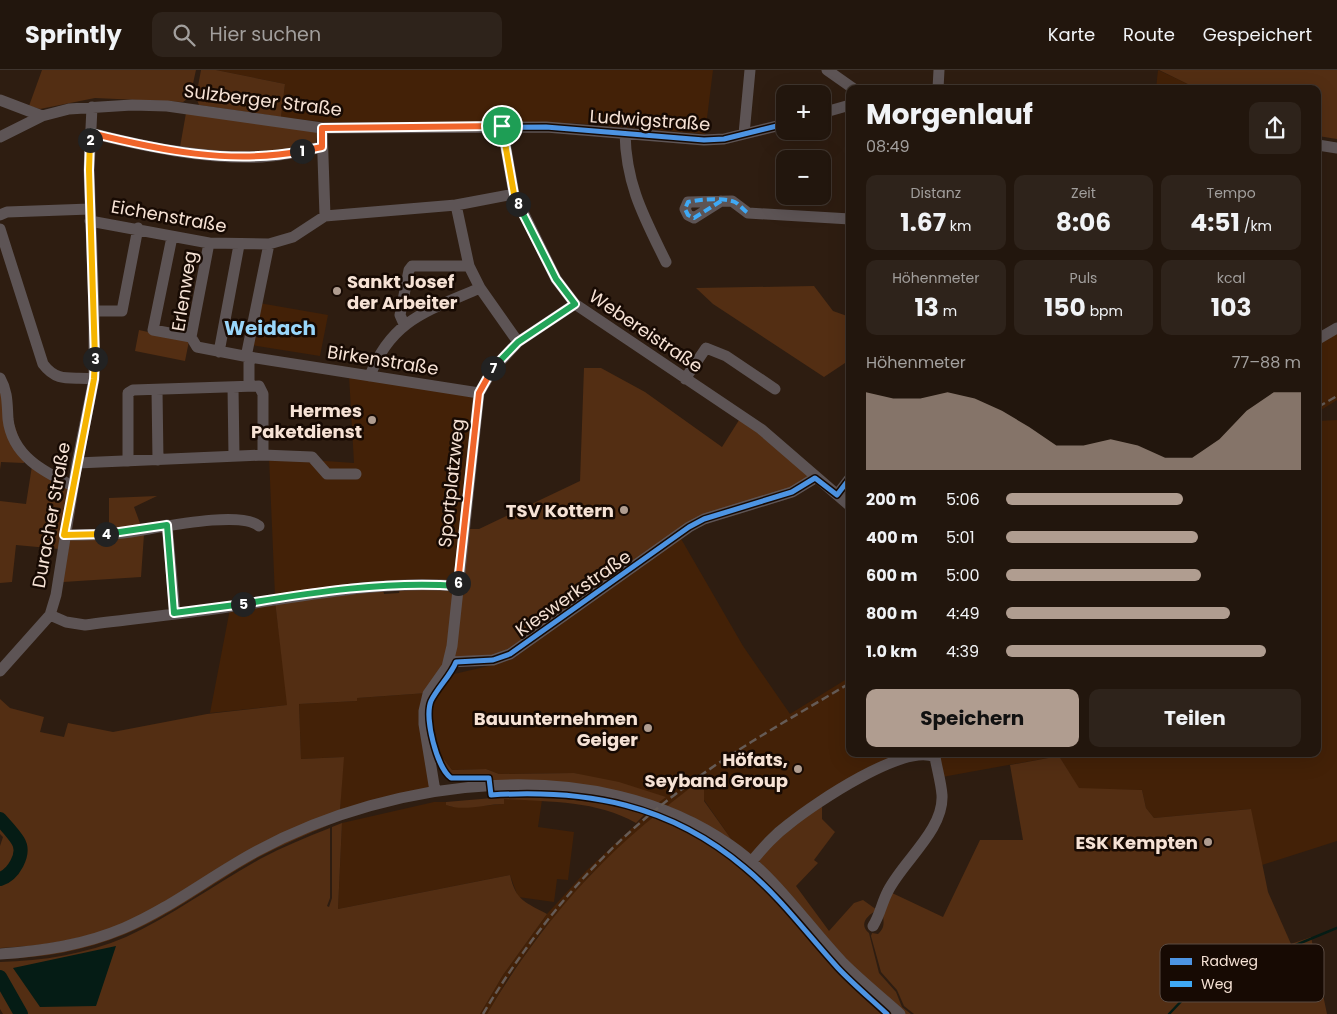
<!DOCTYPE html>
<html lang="de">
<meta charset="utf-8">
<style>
body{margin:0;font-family:Poppins,sans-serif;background:#2e231b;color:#f1f3f6;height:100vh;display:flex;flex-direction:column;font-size:19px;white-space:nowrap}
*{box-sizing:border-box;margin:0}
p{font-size:16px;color:#a29f9d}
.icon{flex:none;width:28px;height:28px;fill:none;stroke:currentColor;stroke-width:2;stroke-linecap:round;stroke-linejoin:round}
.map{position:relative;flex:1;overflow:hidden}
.sheet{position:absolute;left:846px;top:15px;width:475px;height:672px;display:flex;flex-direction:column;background:#22160d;border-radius:10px;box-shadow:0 5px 20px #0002,0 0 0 1px #3f352e}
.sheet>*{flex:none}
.fabs{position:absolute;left:776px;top:15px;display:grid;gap:10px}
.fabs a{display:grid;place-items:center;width:55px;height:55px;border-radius:10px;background:#22160d;box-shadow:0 5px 20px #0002,0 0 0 1px #3f352e;font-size:25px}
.pin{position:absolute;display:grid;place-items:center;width:42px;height:42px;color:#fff;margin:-21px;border:2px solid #fff;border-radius:50%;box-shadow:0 1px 5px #0007}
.km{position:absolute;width:25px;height:25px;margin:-12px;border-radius:50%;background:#222;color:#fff;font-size:14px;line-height:25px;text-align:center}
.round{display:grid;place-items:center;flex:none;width:52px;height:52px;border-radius:10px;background:#2e231b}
.head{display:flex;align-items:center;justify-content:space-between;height:85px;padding:0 20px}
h1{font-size:28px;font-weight:700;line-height:38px}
.figures{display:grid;grid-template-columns:repeat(3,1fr);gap:8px;height:85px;padding:5px 20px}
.figures div{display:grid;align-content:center;border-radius:10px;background:#2e231b;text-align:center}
.figures b{font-size:25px;font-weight:700}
.figures small{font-size:14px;font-weight:400}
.figures p{font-size:14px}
.chart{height:140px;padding:10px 20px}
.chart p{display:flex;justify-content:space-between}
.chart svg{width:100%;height:90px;margin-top:5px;fill:#b09d90;opacity:.7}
.button{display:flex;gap:10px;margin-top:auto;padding:10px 20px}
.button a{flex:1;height:58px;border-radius:10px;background:#b09d90;color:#111;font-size:20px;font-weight:700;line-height:58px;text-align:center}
.button a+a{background:#2e231b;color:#f1f3f6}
ul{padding:0 20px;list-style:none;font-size:16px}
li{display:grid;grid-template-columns:80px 60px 1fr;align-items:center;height:38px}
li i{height:12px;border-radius:6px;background:#b09d90}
header{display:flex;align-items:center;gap:30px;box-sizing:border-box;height:70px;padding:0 25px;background:#22160d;border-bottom:1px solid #3f352e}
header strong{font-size:24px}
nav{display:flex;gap:28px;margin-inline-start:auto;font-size:18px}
.search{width:350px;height:45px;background:#2e231b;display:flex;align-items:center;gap:12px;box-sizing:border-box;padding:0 18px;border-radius:10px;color:#a29f9d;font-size:19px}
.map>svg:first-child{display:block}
.built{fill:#432107}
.green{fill:#532e13}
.water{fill:#051c15}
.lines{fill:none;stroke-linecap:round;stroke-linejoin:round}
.stream{stroke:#051c15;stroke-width:2.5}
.river{stroke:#051c15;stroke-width:14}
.minor{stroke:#5d5455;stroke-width:11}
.rail{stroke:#655b56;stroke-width:2.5;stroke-dasharray:8 4;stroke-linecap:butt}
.quiet{stroke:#3fa9f5;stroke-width:4;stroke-dasharray:8 4;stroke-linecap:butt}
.cycleway-casing{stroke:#170a03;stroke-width:8}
.cycleway{stroke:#4d94e3;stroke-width:5}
.split-1-casing{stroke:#fff;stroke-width:10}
.split-2-casing{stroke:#fff;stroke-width:10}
.split-3-casing{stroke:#fff;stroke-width:10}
.split-4-casing{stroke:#fff;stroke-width:10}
.split-5-casing{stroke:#fff;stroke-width:10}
.split-6-casing{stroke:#fff;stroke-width:10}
.split-7-casing{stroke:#fff;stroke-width:10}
.split-8-casing{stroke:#fff;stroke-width:10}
.split-9-casing{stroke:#fff;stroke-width:10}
.split-1{stroke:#f0652b;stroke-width:6}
.split-2{stroke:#f0652b;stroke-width:6}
.split-3{stroke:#f5b400;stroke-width:6}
.split-4{stroke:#f5b400;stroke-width:6}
.split-5{stroke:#22a559;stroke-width:6}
.split-6{stroke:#22a559;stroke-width:6}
.split-7{stroke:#f0652b;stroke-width:6}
.split-8{stroke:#22a559;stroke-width:6}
.split-9{stroke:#f5b400;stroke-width:6}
.poi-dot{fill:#b09d90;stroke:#170a03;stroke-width:2}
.labels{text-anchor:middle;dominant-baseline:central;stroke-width:5;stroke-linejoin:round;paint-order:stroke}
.street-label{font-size:18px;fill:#f6e2d5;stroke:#170a03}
.poi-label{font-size:18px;font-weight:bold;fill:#f6e2d5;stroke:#170a03;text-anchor:end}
.quarter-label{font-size:20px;font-weight:bold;fill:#99d6fa;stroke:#170a03}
.key{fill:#170a03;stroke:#5a4b42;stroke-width:1}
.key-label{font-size:14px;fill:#f6e2d5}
</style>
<header>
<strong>Sprintly</strong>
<div class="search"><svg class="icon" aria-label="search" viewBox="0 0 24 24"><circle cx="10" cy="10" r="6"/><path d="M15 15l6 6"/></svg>Hier suchen</div>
<nav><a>Karte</a><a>Route</a><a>Gespeichert</a></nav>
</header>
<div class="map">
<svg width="1337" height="944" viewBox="0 0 1337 944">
<rect width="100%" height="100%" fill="#2e1d11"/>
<!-- built -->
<path class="built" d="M216,0H713L705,64L573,53L323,52L281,47L285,14Z
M1158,0L1188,14L1187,19H1156Z
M259,233L328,245L320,286L251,275Z
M1337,262V330L1318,342V272Z
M349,305L476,326L456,513L421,509L336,517L275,526L269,387L354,393Z
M1337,350V771L1262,795L1250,739L1154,748L1146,738L1142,720L1079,719L1059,686L942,707L935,684H1318V351Z
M680,467L743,576L790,644L850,607V684H906L887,689L753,786L734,773L704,730L703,708L641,758L591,804L541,862L508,908L487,944H480L503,905L547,844L587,800L665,727L574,703L499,704L486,699L452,700L440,684L433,654V637L436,625L454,604L493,595L512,589Z
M275,531L288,635L210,643L230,539Z
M427,623L430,719L340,741L343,687L301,689L299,634L357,631V628Z
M504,729L542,730L538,757L574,762L568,810L557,809L554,832L518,827L510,805L338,839L342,753L434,732H446L447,735L452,737H470L503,734Z"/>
<!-- green -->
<path class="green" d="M42,0H196L190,27L183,32L95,28L40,39L29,36Z
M201,0H216L285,14L281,47L199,35L196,27Z
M1159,0H1337V69L1318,66V19H1198Z
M186,43L318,61L316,73L310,76C265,82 225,83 180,77Z
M814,216L833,241L850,247V294L845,293L824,307L713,234L696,218Z
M139,260L189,271L185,291L135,281Z
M584,298H601L645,322L722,377L741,347L812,407L790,420L702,447L527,569L492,587L452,588L466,459H479L580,411Z
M0,311L25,387L24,393L1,392L0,400Z
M32,396L68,417L59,479L16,475L12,512L0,513V431L26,434Z
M157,426L134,437L141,456L109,460V428Z
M144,464L141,507L63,512L70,469Z
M400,518L455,519L446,592L427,623L357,628V631L299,634L301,689L344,687L340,741C310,752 281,762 253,778C209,801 169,834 122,854C83,870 42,876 0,878V776L3,767L0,764V629L10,638L44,647L40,662L64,667L68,653L113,662L207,644L287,635L275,531L383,519L384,524L399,523Z
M440,684L452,700L486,699L499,704L574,703L619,712L666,727L657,734L491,711V707C472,702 441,717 440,684Z
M1059,686L1079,718L1142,720L1146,738L1154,748L1251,739L1268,822L1291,874L1311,867L1327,944H914L904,936L897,920L881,902L871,866L872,863L878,864C886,857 883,851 883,842C884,836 888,827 890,822L943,847L980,770H1023L1010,695Z
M704,707V731L734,773L691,746L667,736Z
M527,725L595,732L646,743L636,753C596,730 548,732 504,729V734C485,734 464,742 446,735V732Z
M822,735V749L835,762L814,790L818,793L796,816L829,861L854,833L863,830L877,840C868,845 858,854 869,863L879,903L896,922L902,937L911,944H905L846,891L758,790L773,770Z
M656,745C736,770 782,842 838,900C853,915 869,929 885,944H487C531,869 587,800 656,745Z
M342,753L338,839L510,805C516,831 525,832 547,844L503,905L480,944H3L0,939V892C43,891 86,884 126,867C173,845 215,814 260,789C283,777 306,767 330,758V828L327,836L329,837L332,828V757Z
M329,755C305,765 282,775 259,787C213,812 172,845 123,865C84,881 42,888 0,889L90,873L257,784L303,763Z"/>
<!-- water -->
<path class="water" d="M116,876L96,936L40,937L13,898Z"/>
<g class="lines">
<!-- stream -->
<path class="stream" d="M1169,944L1207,904L1220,896L1274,884L1337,858"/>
<!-- river -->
<path class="river" d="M0,749C6,756 13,763 18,771C26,784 13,805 0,809
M0,907L21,944"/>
<!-- minor -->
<path class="minor" d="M827,0L854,19
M938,19L939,0
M0,30L42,46
M822,43L850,35
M502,56L514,124L556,209L575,234L761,359L850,436
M322,58L325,146
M91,63C146,77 204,89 262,87C282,86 302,81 322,77
M625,63C626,115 644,147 666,192
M744,64L750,0
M0,67L42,46L69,39L132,35L167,36L322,58L546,57L704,70L724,69L785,54
M1318,75L1337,78
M721,131L694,148L688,145L685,139L688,132L732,131L748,143L850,149
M456,135L469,196L480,218L518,272
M0,145L7,142L90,139
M90,151L209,173L269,174L293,167L325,146L456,135L514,124
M0,159L43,294C58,314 72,306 94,309
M172,167L153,260L191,267
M209,173L191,267L197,277L249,287L479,323
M94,241H122L138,158
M404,254L400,245L409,200L412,196H469
M1318,269L1337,258
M219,282L239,175
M246,287L269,174
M249,287V316
M370,306C391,249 430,240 480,218
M0,308C8,322 7,334 8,349C12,386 44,402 73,416
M685,309L706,278L726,286L775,319
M233,317L234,386
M157,320L158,390
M128,391V323L133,320L259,316L263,324V385
M77,393L263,385L312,387L327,404H356
M837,425L850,408
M167,455L175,543
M65,465C84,465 104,465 123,463C150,460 239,439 259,456
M50,545L66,552L85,555C132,549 180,544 228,537C305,526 380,510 458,516
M449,592L493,590L510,584L689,457L704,449L792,422L815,408
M0,601L50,545L56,525L77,393L94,309V241L89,100L92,37
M435,721L424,654V641L428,624L447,597L452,576L479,323L493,299L518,272L575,234
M751,792C763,778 774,765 789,754C815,733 904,673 935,687C937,699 941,712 942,725C944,760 903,791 888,821C882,832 880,845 873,856
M0,884C43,881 84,875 124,858C171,838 212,805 257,781C394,707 597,682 730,775C775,806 806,854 843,893C861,911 881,927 900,944"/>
<!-- rail -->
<path class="rail" d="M1318,337L1337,326
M483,944C533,860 598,782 677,723C731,681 792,648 850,613"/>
<!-- quiet -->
<path class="quiet" d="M721,131L694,148L688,145L685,139L688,132C700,129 720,128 732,131C738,132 743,140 748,143"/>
<defs>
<path id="cycleway" d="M322,58L546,57L704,70L724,69L785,54
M850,408L837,425L815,408L792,422L704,449L689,457L510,584L493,590L456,592C451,605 438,617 431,631C424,648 437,698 451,708H489L491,725C586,719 670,734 745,798C780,827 807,864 838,898C853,914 871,929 887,944"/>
</defs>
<!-- cycleway casing -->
<use href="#cycleway" class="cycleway-casing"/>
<!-- cycleway -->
<use href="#cycleway" class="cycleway"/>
</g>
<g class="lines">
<defs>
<path id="split-1" d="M302,81L322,77V58L502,56"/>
<path id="split-2" d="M90,70L91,63C159,80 231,95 302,81"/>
<path id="split-3" d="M90,70L89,100L95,289"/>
<path id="split-4" d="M95,289L94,309L64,465L106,464"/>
<path id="split-5" d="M106,464L167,455L174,543L243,534"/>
<path id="split-6" d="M243,534C314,522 386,511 458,516V513"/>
<path id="split-7" d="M458,513L479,323L493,298"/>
<path id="split-8" d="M493,298L518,272L575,234L556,209L518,134"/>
<path id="split-9" d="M502,56L514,124L518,134"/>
</defs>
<!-- split-1 casing -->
<use href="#split-1" class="split-1-casing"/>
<!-- split-2 casing -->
<use href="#split-2" class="split-2-casing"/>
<!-- split-3 casing -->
<use href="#split-3" class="split-3-casing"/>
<!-- split-4 casing -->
<use href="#split-4" class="split-4-casing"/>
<!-- split-5 casing -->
<use href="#split-5" class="split-5-casing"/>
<!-- split-6 casing -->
<use href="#split-6" class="split-6-casing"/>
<!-- split-7 casing -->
<use href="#split-7" class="split-7-casing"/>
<!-- split-8 casing -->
<use href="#split-8" class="split-8-casing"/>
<!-- split-9 casing -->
<use href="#split-9" class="split-9-casing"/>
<!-- split-1 -->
<use href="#split-1" class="split-1"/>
<!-- split-2 -->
<use href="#split-2" class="split-2"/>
<!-- split-3 -->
<use href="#split-3" class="split-3"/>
<!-- split-4 -->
<use href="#split-4" class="split-4"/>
<!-- split-5 -->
<use href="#split-5" class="split-5"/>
<!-- split-6 -->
<use href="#split-6" class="split-6"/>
<!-- split-7 -->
<use href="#split-7" class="split-7"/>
<!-- split-8 -->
<use href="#split-8" class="split-8"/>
<!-- split-9 -->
<use href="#split-9" class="split-9"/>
</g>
<!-- markers -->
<g class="poi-dot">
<circle cx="337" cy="221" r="5"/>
<circle cx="372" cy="350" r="5"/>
<circle cx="624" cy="440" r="5"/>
<circle cx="648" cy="658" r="5"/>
<circle cx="798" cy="699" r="5"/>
<circle cx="1208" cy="772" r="5"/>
</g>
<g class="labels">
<!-- street labels -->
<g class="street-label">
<text transform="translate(263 30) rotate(7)">Sulzberger Straße</text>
<text transform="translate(650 50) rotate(4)">Ludwigstraße</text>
<text transform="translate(169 146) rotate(10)">Eichenstraße</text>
<text transform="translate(184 221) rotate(-81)">Erlenweg</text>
<text transform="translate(646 261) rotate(34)">Webereistraße</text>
<text transform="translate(383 290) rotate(9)">Birkenstraße</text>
<text transform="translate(451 413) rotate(-84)">Sportplatzweg</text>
<text transform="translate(51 445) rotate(-80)">Duracher Straße</text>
<text transform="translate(573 523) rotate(-35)">Kieswerkstraße</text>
</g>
<!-- poi labels -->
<g class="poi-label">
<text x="347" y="211" text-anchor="start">Sankt Josef<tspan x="347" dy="21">der Arbeiter</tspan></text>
<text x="362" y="340">Hermes<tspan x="362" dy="21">Paketdienst</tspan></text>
<text x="614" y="440">TSV Kottern</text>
<text x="638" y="648">Bauunternehmen<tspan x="638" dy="21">Geiger</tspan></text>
<text x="788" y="689">Höfats,<tspan x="788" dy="21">Seyband Group</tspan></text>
<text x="1198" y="772">ESK Kempten</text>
</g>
<!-- quarter labels -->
<g class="quarter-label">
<text x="270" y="258">Weidach</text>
</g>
</g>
<!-- legend -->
<rect x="1160" y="874" width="164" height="58" rx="8" class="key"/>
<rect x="1170" y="888" width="22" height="7" fill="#4d94e3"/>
<rect x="1170" y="911" width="22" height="6" fill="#3fa9f5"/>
<g class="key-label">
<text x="1201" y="896">Radweg</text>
<text x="1201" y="919">Weg</text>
</g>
</svg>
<div class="fabs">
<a>+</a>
<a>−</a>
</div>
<div class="pin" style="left:502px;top:56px;background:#1e9e55"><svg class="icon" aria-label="arrive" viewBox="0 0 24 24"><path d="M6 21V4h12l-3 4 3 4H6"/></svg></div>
<b class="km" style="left:302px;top:81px">1</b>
<b class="km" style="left:90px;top:70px">2</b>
<b class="km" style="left:95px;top:289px">3</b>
<b class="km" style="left:106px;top:464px">4</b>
<b class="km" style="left:243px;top:534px">5</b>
<b class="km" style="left:458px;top:513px">6</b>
<b class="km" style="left:493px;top:298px">7</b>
<b class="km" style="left:518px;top:134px">8</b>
<section class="sheet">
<div class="head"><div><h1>Morgenlauf</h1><p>08:49</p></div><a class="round"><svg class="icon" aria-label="share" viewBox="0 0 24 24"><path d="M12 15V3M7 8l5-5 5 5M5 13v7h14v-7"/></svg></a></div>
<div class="figures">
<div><p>Distanz</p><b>1.67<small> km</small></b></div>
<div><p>Zeit</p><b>8:06</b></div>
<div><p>Tempo</p><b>4:51<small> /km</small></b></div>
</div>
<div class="figures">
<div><p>Höhenmeter</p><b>13<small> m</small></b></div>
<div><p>Puls</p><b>150<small> bpm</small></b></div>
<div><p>kcal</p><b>103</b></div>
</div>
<div class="chart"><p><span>Höhenmeter</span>77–88 m</p>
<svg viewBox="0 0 160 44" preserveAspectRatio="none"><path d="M0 44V6L10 9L20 9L30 6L40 9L50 15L60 23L70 32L80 32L90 29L100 32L110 38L120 38L130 29L140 15L150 6L160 6V44z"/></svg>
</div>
<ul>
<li><b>200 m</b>5:06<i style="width:60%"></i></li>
<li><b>400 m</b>5:01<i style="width:65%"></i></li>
<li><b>600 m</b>5:00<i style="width:66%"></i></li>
<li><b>800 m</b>4:49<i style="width:76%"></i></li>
<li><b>1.0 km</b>4:39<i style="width:88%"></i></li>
</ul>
<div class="button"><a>Speichern</a><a>Teilen</a></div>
</section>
</div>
